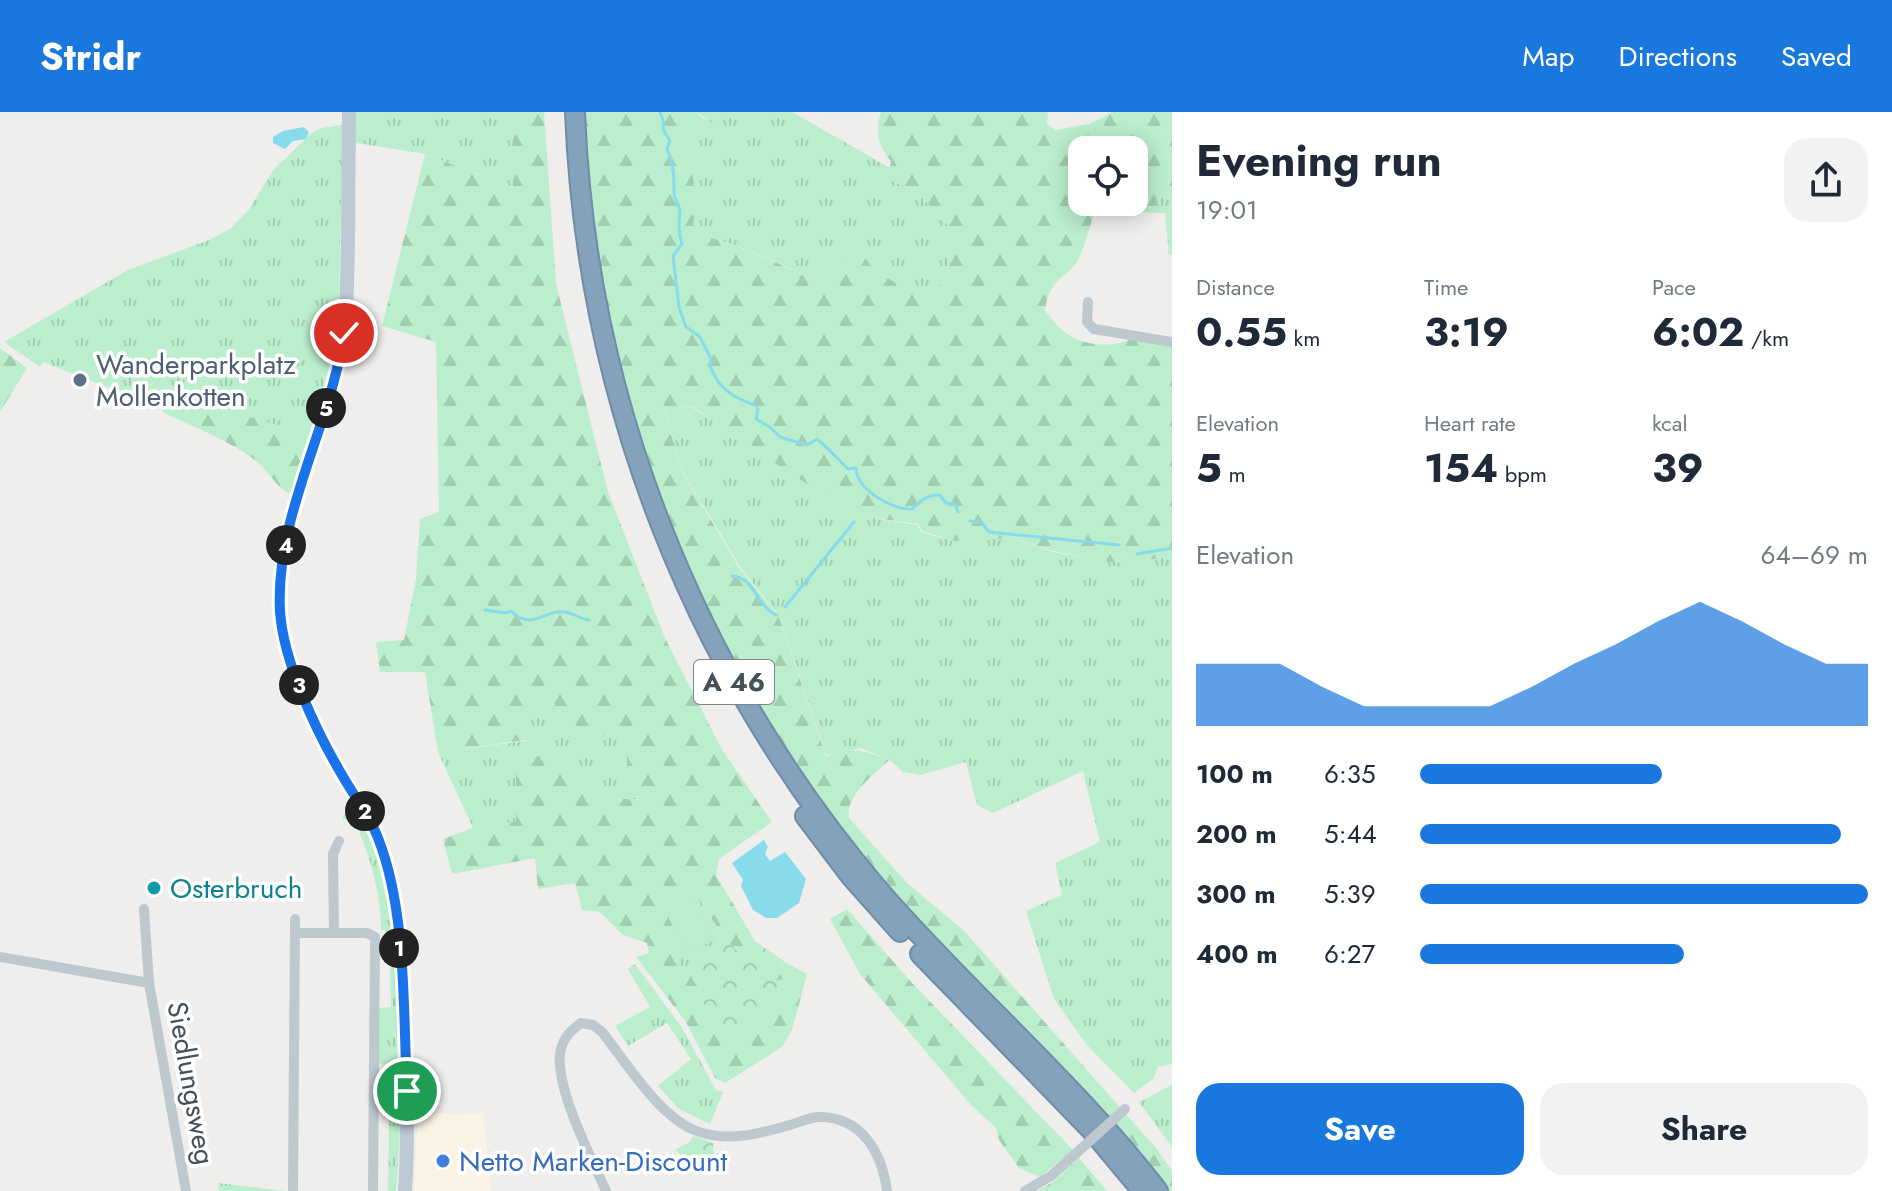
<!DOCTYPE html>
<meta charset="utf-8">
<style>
body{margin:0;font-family:Jost,sans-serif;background:#f2f2f3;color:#1f2937;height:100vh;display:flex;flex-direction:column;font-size:30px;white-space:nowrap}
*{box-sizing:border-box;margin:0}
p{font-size:26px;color:#747a83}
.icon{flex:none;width:44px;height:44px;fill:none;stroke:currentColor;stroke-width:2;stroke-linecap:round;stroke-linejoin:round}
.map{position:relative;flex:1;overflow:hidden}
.sheet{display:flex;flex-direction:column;background:#fff;width:720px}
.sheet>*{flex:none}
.controls{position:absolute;left:1068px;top:24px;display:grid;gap:16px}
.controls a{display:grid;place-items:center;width:80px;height:80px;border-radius:16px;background:#fff;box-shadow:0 4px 20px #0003;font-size:40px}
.pin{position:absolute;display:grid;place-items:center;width:68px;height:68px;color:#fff;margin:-34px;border:4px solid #fff;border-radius:50%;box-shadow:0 2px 8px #0007}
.km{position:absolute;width:40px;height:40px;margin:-20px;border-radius:50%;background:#222;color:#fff;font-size:22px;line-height:40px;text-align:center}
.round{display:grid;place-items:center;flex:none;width:84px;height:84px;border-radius:24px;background:#f2f2f3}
.headline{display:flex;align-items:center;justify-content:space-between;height:136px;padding:0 24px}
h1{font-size:44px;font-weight:700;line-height:60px}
.figures{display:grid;grid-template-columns:repeat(3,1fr);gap:12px;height:136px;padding:8px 24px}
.figures div{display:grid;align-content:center}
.figures b{font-size:40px;font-weight:700}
.figures small{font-size:22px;font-weight:400}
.figures p{font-size:22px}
.chart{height:224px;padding:16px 24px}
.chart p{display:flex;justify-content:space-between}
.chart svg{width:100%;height:144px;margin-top:8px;fill:#1978dd;opacity:.7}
.action{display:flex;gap:16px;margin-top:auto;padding:16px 24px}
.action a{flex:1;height:92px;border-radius:24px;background:#1978dd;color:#fff;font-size:32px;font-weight:700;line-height:92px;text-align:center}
.action a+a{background:#f2f2f3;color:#1f2937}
ul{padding:0 24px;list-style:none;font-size:26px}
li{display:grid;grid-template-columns:128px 96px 1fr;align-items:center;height:60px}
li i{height:20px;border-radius:10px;background:#1978dd}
header{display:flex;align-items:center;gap:48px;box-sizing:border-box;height:112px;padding:0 40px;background:#1978dd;color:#fff}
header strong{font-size:38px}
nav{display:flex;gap:44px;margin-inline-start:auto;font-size:28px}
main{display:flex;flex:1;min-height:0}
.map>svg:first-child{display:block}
.commercial{fill:#fbf4e5}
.grass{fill:url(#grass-tufts)}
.forest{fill:url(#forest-firs);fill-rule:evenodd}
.park{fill:url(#park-crowns)}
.pitch{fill:#baeecc}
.water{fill:#87dbeb}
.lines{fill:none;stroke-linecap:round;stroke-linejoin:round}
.stream{stroke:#87dbeb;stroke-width:3}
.motorway-casing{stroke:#6f8da8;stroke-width:22}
.minor{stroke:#bdc8cf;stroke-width:10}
.secondary{stroke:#bdc9d4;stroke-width:14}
.motorway{stroke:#84a2bc;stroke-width:18}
.minor-bridge{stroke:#bdc8cf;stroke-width:10}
.route-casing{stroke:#fff;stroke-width:16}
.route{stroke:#1a73e8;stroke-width:10}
.service-dot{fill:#5c6f8a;stroke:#fff;stroke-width:3}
.culture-dot{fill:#0f9aa8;stroke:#fff;stroke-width:3}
.shop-dot{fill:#3f7fe0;stroke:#fff;stroke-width:3}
.labels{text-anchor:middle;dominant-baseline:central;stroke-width:7;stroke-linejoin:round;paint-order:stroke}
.shield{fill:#fff;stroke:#7d858c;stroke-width:2}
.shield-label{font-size:26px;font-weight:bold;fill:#45515a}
.service-label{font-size:28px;fill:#4e5e75;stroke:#fff;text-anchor:start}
.culture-label{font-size:28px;fill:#0d838f;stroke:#fff;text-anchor:start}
.street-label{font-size:28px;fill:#45515a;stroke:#fff}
.shop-label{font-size:28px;fill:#366cbe;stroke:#fff;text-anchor:start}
</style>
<header>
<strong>Stridr</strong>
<nav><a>Map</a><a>Directions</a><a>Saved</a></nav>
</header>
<main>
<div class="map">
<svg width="1172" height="1079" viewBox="0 0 1172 1079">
<defs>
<pattern id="grass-tufts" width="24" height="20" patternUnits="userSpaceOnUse" patternTransform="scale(2)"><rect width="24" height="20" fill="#baeecc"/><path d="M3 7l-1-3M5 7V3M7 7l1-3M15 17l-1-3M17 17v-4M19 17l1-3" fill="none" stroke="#a1ceb1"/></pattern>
<pattern id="forest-firs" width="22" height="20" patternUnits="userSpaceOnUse" patternTransform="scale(2)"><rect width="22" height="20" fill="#baeecc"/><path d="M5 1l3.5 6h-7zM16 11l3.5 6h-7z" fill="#a1ceb1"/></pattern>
<pattern id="park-crowns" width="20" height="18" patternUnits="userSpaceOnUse" patternTransform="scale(2)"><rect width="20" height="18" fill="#baeecc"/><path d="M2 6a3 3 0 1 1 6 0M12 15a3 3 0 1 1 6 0" fill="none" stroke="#a1ceb1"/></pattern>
</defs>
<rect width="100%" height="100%" fill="#f0eded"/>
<!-- commercial -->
<path class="commercial" d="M483,1001L491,1079H414L418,1002Z"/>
<!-- grass -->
<path class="grass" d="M353,0H512L514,76L425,42L351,30Z
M696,0H792L890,56L887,67L915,78L952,118L947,167L934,178L923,179L898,172L875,159L856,135L833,163L814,168C775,148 736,131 692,121C695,83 696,60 680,25L712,10Z
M343,13L338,227L310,323C259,308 218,298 164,301L161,296L43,250L40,255L4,230L128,158L209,128L230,117L248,99L274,57L312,21L321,16Z
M1158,77L1172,80V143H1169L1165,101H1155Z
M663,293L692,295L860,404L917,413L921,420L954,429L1011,426L1057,441L1118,450L1172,445V952L1158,955L1153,967L1134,981L1087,933L1054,887L1026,799L1062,783L1055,751L1100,730L1083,659L993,701L977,693L966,650L920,663L903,660L891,649L861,636L826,643L779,504L741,456L683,360Z
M556,592L547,618L577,625L626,622L627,661L641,665L640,688L598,684L573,666L516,654L517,709L473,716L438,640L526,629L525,598Z
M357,700C379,737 389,780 392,823H385V818H381C380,781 372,749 357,715L351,714V707H343V703Z
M694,779L724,826L689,859L682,862L663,794Z
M392,827C398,910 404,996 396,1079H388L390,952L378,951V896L391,895L389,828Z
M635,852L681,914L716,978L723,980L710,1012L679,997L658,974L691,947L667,911L628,934L615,914L650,895L628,857Z
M1172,973V1035L1139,990Z
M218,1071L284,1079H219Z"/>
<!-- forest -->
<path class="forest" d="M512,0H544L556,172L608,380L665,526L721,636L772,710L719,747L716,763L755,829L740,842L724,826L694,779L664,794L684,841L680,852L682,862L689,859L707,898L721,910L770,870L785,850L807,862L792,918L782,935L725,971L715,966L686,910L636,845L649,841L647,831L623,823L600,800L582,798L575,771L538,777L535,746L452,762L443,727L473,716L516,709V653L539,644L572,647L573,666L598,684L639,688L641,665L627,661L626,622L577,625L546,618L555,592L525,598L526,628L438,640L425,560H380L376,530L404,528L416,467L420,407L439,400L436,230L382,214L425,42L513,76Z
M579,0H696L702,6L713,9L680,25L692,51L695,91L693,121C736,131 774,149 814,168L832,163L856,134L875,159L898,172L923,179L934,178L947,167L952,118L915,78L887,67L891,49C878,36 875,17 881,0H1048L1047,11L1055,18L1089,12L1113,0H1172V80L1158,78L1155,101L1095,96C1091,112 1086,131 1079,146C1065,170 1050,163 1045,199C1052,207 1059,216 1067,222C1085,235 1118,236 1135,225L1172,231V445L1118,451L1057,440L1011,426L955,429L922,419L918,412L860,404L791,362L692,294H663L683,361L740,457L779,505L826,645C848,633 866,639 889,648C873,664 846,682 849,706L907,771L964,819L1156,1036L1172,1059V1079H1163L886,779L840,722L725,546L689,469L609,239ZM1082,38H1134V90H1082Z
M0,236L27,256L0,300Z
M199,299L255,306L310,323L292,383C276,376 269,359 255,348C228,328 194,315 164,301Z
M847,797L912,871L1073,1038L1040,1065L1019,1056L999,1028L996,1016L971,993L860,862L830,807Z
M1079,1046L1107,1079H1037L1053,1070Z"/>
<!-- park -->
<path class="park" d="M724,826L740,842L755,829L785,850L771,869L791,866L797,879L736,926L707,898L689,859Z
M693,1024L713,1031L715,1054L703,1052L697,1055L677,1040L676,1037L690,1030Z"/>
<!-- pitch -->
<path class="pitch" d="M691,782L713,829L688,840L667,794Z"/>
<!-- water -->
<path class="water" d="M304,15L309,20L306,27L293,29L285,37L273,31V25L283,19Z
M764,728L768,735L765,742L770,749L785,740L806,767L799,791L777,806H766L753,798L741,774L743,768L732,751Z"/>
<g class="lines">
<!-- stream -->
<path class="stream" d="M660,0L664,12L663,17L670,29L667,37C674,53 674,64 674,81C674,88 680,93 680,100C679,111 678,120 682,132L673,144L679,195L686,215L700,225L711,247L710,255C715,261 715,268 721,273C733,286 741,287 756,294L758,297L756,307L770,315L780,325L807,333L817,327C829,337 838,347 848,357L856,356C857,378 892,398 912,397C920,389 928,382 940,383L946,391L955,392L958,400
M970,409L982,411L989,420L1119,433
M1137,442L1172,436
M732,464C755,465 758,497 777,503
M785,495L854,410
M485,498L506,501L511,499C532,520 544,497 565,500C573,501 581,507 589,508"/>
<defs>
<path id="motorway" d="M575,0C586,286 693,559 878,777C968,881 1074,970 1158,1079
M805,704L852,766L900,820
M920,842L1091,1018L1142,1079"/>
</defs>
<!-- motorway casing -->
<use href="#motorway" class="motorway-casing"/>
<!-- minor -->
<path class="minor" d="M1088,190L1087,210L1094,217L1172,230
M144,797L149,871L186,1079
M295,821H334L333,742L339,729
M334,821H367L375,825L373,1079
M0,845L149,871
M293,1079L295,807
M606,1079C591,1046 556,977 560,942C562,927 570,919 581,911L593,913L602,920C627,951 657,1002 694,1018C725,1031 759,1022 790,1013C800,1010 810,1005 820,1005C862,1005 882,1041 887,1079
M1025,1079L1051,1064"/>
<!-- secondary -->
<path class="secondary" d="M349,0C349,44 348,89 348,133C347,169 347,206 341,241C325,327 274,410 280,499C284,551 316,618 342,662C354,683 369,702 378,725C401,783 400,849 403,910C406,966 409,1022 405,1079"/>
<!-- motorway -->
<use href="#motorway" class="motorway"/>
<!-- minor-bridge -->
<path class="minor-bridge" d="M1051,1064L1125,997"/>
</g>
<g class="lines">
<defs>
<path id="route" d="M344,221C331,314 275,403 280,499C283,549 316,619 342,663C354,684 369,703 378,726C407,799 403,900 407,979"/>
</defs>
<!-- route casing -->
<use href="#route" class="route-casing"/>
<!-- route -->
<use href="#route" class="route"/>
</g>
<!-- markers -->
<circle class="service-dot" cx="80" cy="268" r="8"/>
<circle class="culture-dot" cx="154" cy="776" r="8"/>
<circle class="shop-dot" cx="443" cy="1049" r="8"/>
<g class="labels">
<!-- shield labels -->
<rect class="shield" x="694" y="548" width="80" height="44" rx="6"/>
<g class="shield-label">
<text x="734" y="570">A 46</text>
</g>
<!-- service labels -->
<g class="service-label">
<text x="96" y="252">Wanderparkplatz<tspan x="96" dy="32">Mollenkotten</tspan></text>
</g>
<!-- culture labels -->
<g class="culture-label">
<text x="170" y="776">Osterbruch</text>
</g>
<!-- street labels -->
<g class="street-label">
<text transform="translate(191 971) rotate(80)">Siedlungsweg</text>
</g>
<!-- shop labels -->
<g class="shop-label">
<text x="459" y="1049">Netto Marken-Discount</text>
</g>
</g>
</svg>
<div class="controls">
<a><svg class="icon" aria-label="locate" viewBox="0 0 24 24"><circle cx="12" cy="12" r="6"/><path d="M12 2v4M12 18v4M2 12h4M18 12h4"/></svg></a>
</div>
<div class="pin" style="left:407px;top:979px;background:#1e9e55"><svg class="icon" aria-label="arrive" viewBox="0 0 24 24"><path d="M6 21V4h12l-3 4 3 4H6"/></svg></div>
<div class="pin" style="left:344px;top:221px;background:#d93025"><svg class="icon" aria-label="check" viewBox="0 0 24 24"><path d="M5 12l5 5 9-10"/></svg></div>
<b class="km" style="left:399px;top:836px">1</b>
<b class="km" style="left:365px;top:699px">2</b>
<b class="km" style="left:299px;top:573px">3</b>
<b class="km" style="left:286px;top:433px">4</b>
<b class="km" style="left:326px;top:296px">5</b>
</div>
<section class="sheet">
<div class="headline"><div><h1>Evening run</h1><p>19:01</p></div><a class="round"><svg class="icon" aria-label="share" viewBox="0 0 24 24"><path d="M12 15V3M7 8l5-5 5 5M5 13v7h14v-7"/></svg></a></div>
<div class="figures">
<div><p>Distance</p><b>0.55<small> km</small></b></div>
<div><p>Time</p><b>3:19</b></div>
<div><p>Pace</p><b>6:02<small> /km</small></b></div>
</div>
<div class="figures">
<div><p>Elevation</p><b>5<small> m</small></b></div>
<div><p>Heart rate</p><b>154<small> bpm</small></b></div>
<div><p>kcal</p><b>39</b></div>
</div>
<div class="chart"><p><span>Elevation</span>64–69 m</p>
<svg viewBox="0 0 160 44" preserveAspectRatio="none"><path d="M0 44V25L10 25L20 25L30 32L40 38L50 38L60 38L70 38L80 32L90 25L100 19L110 12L120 6L130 12L140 19L150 25L160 25V44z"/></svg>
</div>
<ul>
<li><b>100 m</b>6:35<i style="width:54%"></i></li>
<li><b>200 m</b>5:44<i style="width:94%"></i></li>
<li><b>300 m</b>5:39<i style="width:100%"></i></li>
<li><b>400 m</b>6:27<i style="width:59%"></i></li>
</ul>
<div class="action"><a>Save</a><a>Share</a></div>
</section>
</main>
